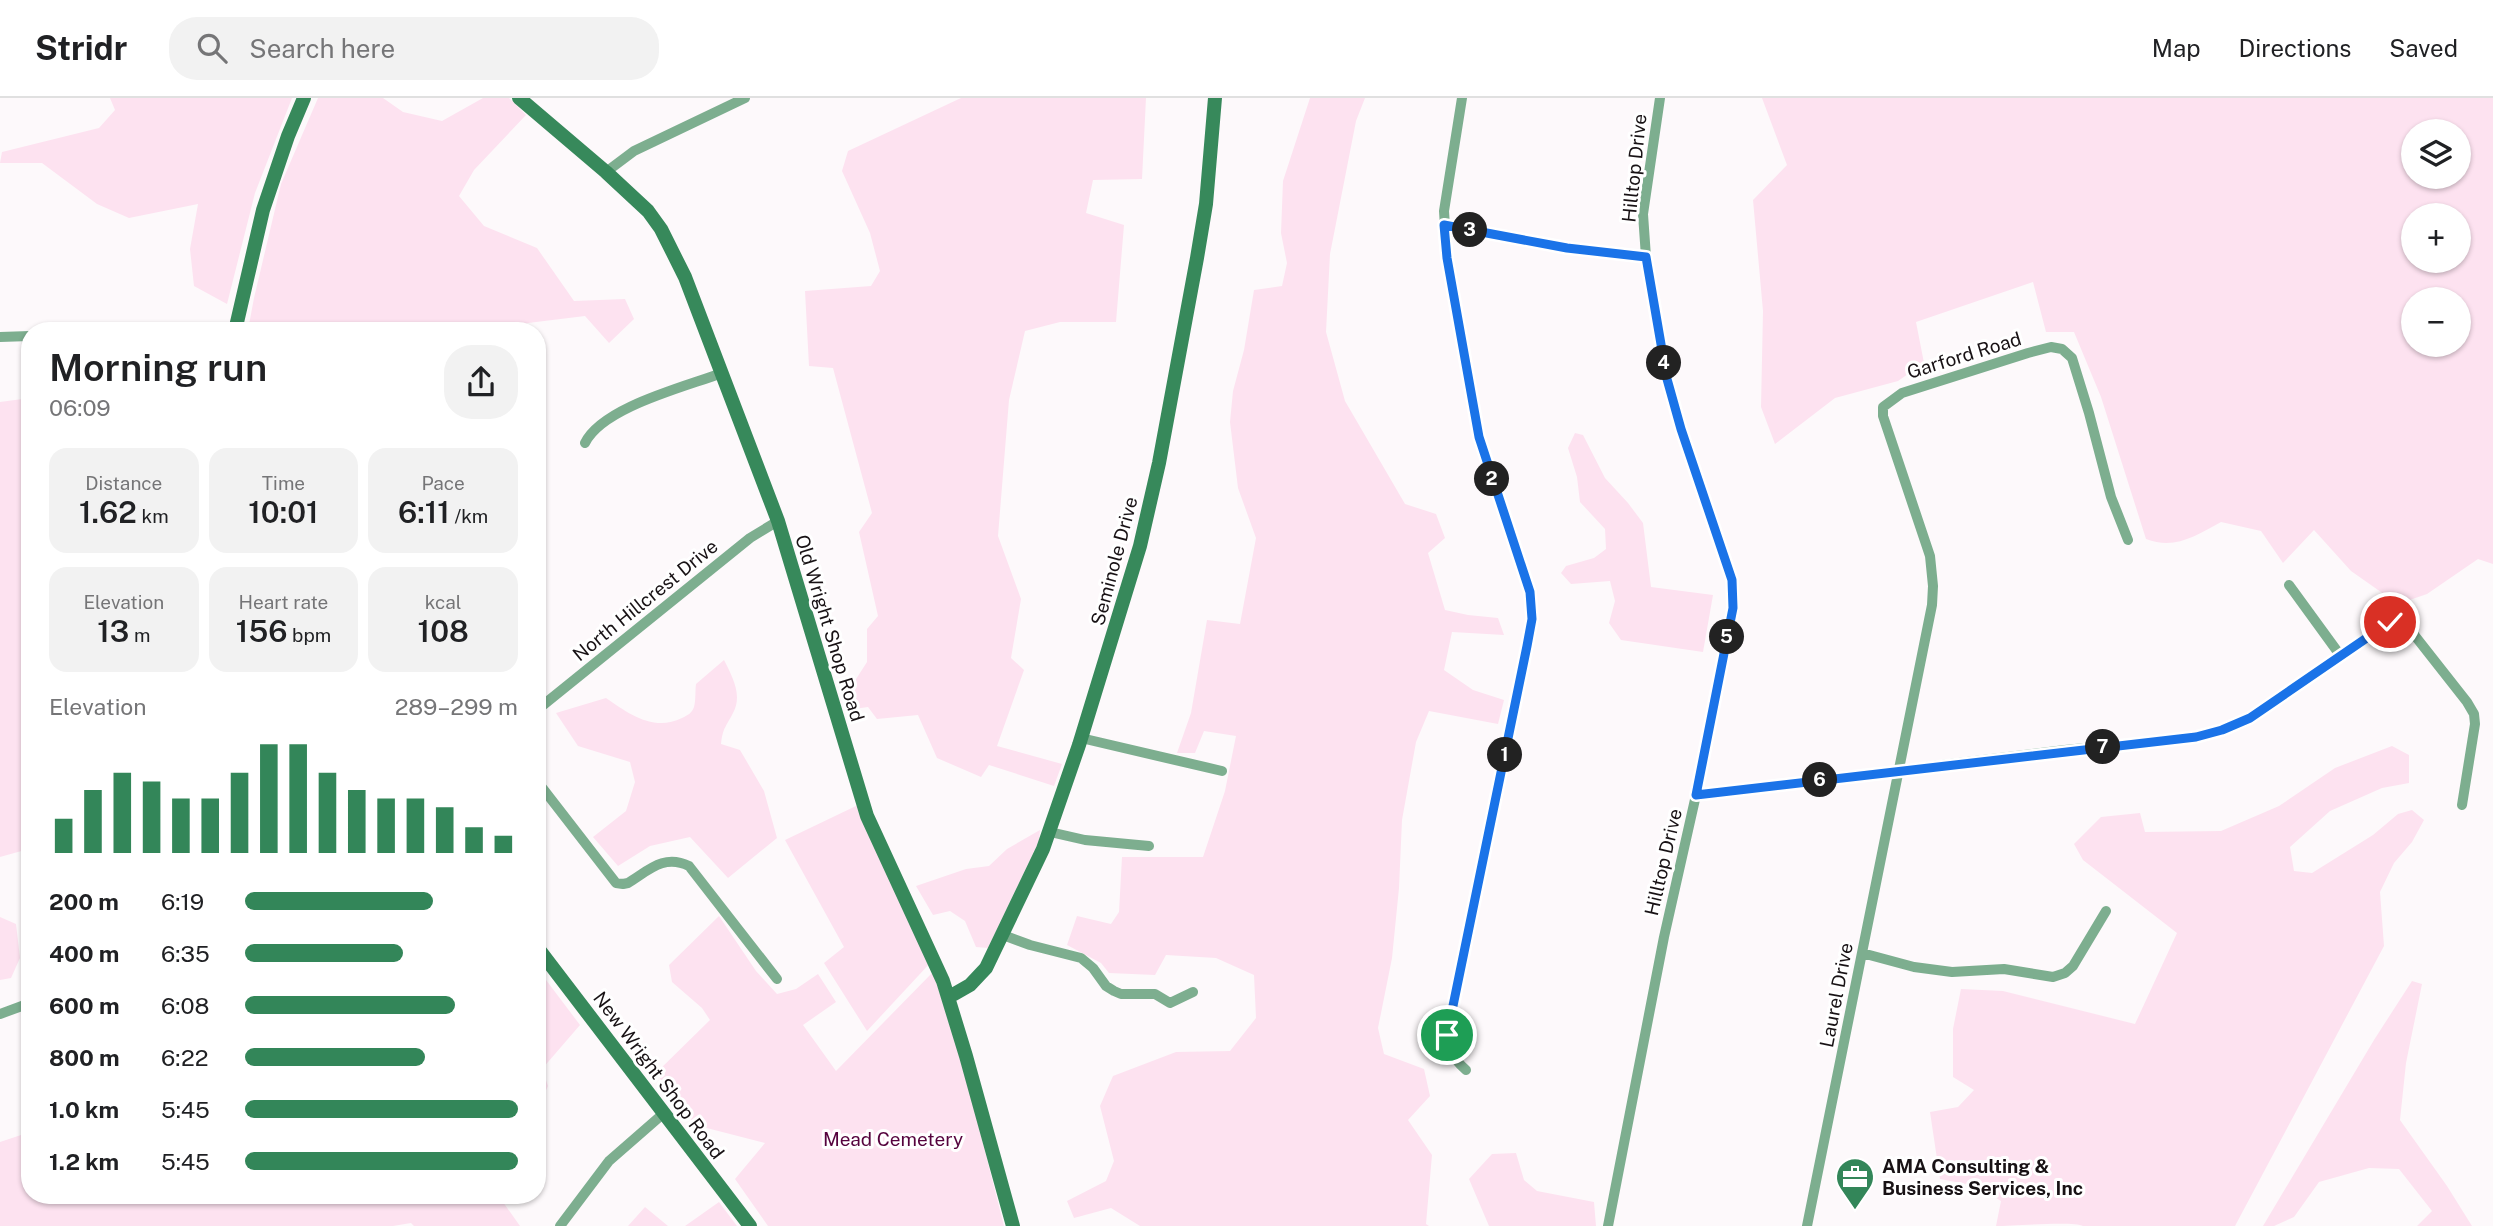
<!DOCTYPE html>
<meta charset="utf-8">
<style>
body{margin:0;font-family:"Public Sans",sans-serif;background:#f2f2f2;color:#202124;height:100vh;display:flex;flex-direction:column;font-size:26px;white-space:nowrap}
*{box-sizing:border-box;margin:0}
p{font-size:23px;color:#757577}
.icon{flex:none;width:38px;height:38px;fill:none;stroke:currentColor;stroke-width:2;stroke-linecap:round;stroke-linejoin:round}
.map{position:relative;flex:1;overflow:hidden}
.panel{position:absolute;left:21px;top:224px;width:525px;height:882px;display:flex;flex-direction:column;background:#fff;border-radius:28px;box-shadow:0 2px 5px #0004}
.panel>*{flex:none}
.controls{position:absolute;left:2401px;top:21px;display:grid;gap:14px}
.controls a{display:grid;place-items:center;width:70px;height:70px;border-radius:50%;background:#fff;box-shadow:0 2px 5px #0004;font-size:35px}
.pin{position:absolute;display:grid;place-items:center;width:60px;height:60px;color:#fff;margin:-30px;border:4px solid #fff;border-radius:50%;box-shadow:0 2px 7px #0007}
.km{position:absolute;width:35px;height:35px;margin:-18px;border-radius:50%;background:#222;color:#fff;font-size:19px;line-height:35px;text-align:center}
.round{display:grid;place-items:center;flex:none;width:74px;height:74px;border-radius:28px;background:#f2f2f2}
.head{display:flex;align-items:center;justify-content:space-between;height:119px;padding:0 28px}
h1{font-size:38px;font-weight:600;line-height:52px}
.stats{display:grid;grid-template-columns:repeat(3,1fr);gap:10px;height:119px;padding:7px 28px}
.stats div{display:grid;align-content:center;border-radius:18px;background:#f2f2f2;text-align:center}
.stats b{font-size:30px;font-weight:600}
.stats small{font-size:19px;font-weight:400}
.stats p{font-size:19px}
.chart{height:196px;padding:14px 28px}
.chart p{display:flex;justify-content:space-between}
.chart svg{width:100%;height:126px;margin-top:7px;stroke:#338659;stroke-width:6}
ul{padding:0 28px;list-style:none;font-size:23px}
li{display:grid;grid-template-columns:112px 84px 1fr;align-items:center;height:52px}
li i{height:18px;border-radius:9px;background:#338659}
header{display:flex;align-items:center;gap:42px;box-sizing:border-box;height:98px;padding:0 35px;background:#fff;border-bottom:2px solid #e0e0e0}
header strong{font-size:33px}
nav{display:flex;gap:38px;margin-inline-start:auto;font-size:24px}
.search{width:490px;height:63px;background:#f2f2f2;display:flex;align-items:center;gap:18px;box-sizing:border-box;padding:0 24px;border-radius:28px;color:#757577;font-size:26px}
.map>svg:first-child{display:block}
.green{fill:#fde2f0;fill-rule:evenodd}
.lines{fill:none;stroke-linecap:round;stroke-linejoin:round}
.street{stroke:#7dae8f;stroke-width:10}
.secondary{stroke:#37895b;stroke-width:14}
.route-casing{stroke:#fff;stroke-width:14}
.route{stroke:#1a73e8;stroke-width:9}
.labels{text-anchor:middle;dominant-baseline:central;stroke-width:6;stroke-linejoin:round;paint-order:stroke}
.street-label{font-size:19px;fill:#181215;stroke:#fff}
.park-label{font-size:19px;fill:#56033e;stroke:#fff}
.poi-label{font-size:19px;font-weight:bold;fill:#181215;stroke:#fff;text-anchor:start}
</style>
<header>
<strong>Stridr</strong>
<div class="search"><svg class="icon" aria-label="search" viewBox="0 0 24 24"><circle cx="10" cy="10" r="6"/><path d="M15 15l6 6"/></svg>Search here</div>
<nav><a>Map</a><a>Directions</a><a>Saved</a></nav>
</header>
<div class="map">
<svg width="2493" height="1128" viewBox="0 0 2493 1128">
<rect width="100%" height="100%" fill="#fdf9fb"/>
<!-- green -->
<path class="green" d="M110,0H292L255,95L227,206L194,188L190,151L198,106L129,120L97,106L42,65H0L2,54L99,30L115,12Z
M318,0H383L403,14L442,23L483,0H509L526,17L474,72L459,98L484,128L537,150L574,203L625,201L634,221L609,245L585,218L528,225L496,233L248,232L254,200L281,86Z
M961,0H1146L1142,81L1093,82L1086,115L1124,127L1116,224H1060L1025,233L1009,302L998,438L1021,501L1011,560L1024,572L997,648L1062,666L1054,688L989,667L981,679L937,660L918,617L877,621L868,609L854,611L849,592L867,564V531L878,518L859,434L872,415L833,270L809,268L805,193L871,188L880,173L870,135L842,73L848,53Z
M1310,0H1365L1356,23L1330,156L1326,234L1345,303L1405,406L1436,416L1445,440L1428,455L1445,512L1468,517L1498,520L1504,537L1452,534L1444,572L1473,592L1504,602L1498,626L1429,613L1416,644L1402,722L1399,790L1392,860L1378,930L1384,956L1424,971L1430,998L1408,1022L1432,1057L1426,1126L1429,1128H1140L1111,1110L1074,1120L1067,1103L1106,1083L1114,1063L1100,1008L1113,978L1176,954L1230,953L1256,920L1254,877L1216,860L1166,857L1155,877L1109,875L1101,865L1067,847L1077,818L1111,826L1119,814L1122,759H1203L1225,693L1236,638L1204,633L1195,655H1177L1191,615L1207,522L1240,526L1256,440L1238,390L1230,324L1233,293L1244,252L1254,192L1282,188L1287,165L1281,135L1283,83Z
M1762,0H2493V466L2478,461L2427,496L2398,506L2351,473L2314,432L2283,465L2261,433L2221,424C2195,438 2175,452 2146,441L2101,299L2074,234H2046L2033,184L1916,224L1924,265L1898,283L1835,300L1775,346L1761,309L1763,213L1753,102L1787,67ZM2413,33H2459V79H2413ZM2413,117H2459V163H2413ZM2413,201H2459V247H2413Z
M30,300V382L27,385L30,395V754L25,752L0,759V304Z
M1575,335L1583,337L1605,380L1628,405L1643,425L1651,489L1713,497L1703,554L1621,542L1609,525L1615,503L1610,483L1571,486L1561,475L1566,468L1594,460L1606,451L1605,431L1580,404L1577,379L1568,350Z
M724,562C732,578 743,597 733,615C726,629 723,629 721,646L740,652L764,693L777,740L728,780L690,739L650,748L618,768L593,739L626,713L635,684L630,664L578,648L556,615L606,600C629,616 654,634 682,620C688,617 692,615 694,609C696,602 695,593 696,586Z
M2392,648L2409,657V685L2382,690L2330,713L2290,749L2294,773L2312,775L2373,737L2398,716L2412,712L2424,722L2412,744L2394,765L2380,794L2384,848L2235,1128H2083C2074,1123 2013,1128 1996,1128L2001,1103L1977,1088L1940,1081L1930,1014L1958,1009L1974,992L1953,979V931L1961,891L2003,893L2135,926L2177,835L2083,762L2074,746L2101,719L2140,715L2145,734L2221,733L2279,708L2335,670Z
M858,707L932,863L867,933L824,865L844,849L785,742Z
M1040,732L1039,743L988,850L976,849L965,823L950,813L933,817L916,788L966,771L989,768L1007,751Z
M719,818L756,873L777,896L796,891L818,876L836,904L803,927L836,973L933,874L964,971L1004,1128H768L735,1081L765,1045L695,1027L656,975L710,922L702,910L672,884L669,867Z
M0,819L16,826L20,860L11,880L0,882Z
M537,870L580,927L542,971L548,988L537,1012Z
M2412,883L2422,886L2406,965L2400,1022L2447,1088L2472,1128H2417L2432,1113L2399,1071L2369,1070L2319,1084L2294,1119L2274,1128H2263L2374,942Z
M30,1034V1097H498L520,1128H414L411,1125L393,1128H0V1044Z
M1516,1055L1524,1082L1537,1093L1594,1104L1596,1128H1489L1469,1081L1492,1056Z
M719,1104L737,1128H685Z
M645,1109L668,1128H628Z"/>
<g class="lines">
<!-- street -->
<path class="street" d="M1462,0L1444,113L1447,160L1479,339L1530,494L1532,521L1527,548L1448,927C1446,947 1451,959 1466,972
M606,74L634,53L745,0
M1444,127L1567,150L1646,159
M0,239L30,238
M585,345C603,309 685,289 722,275
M2289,487L2340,557
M537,612L750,440L778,423
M1081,640L1222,673
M537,683L616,785L623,786L628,785C649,772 664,756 689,768L777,881
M1696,697L2065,652L2196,639L2222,632L2251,620L2387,525L2396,524L2408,529L2467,604L2474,616L2475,626L2462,707
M1050,734L1085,742L1149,748
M1003,837L1030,847L1081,860L1093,870L1106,888L1114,893L1121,896H1155L1170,905L1193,894
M1862,855L1914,869L1952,874L2004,871L2053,879L2065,875L2073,868L2106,813
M0,916L30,905
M560,1128L609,1063L664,1015
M1608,1128L1664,839L1696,697L1733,510L1732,482L1681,332L1667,281L1646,159L1643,116L1660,0
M1807,1128L1932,507L1933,488L1930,458L1883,318V309L1902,295L2028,255L2051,249L2062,251L2072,260L2089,315L2111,399L2128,442"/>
<!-- secondary -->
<path class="secondary" d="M519,0L606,74L648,113L661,131L685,179L778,423L867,718L943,883L966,958L1013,1128
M235,233L263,112L288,38L304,0
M537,849L750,1128
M949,899L970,887L986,870L1043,751L1079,647L1140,448L1159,365L1197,160L1206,106L1215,0"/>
</g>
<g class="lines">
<defs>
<path id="route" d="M1447,937L1527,548L1532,521L1530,494L1479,339L1447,160L1444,127L1567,150L1646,159L1667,281L1681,331L1732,482L1733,510L1696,697L2196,639L2222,632L2250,620L2390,524"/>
</defs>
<!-- route casing -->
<use href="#route" class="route-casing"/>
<!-- route -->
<use href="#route" class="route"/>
</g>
<!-- icons -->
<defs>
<symbol id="office-pin" viewBox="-11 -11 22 30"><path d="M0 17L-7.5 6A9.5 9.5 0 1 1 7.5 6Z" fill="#338659" stroke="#fff"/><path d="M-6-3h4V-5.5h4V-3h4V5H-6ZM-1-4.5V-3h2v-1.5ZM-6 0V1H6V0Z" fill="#fff"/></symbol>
</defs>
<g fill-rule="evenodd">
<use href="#office-pin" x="1833" y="1057" width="44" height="60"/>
</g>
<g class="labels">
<!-- street labels -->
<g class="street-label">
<text transform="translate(1634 70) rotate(-84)">Hilltop Drive</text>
<text transform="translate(1964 257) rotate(-17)">Garford Road</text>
<text transform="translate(1114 463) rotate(-75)">Seminole Drive</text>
<text transform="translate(645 502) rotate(-39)">North Hillcrest Drive</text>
<text transform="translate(830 530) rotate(73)">Old Wright Shop Road</text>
<text transform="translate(1663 764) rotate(-77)">Hilltop Drive</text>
<text transform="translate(1836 897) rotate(-79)">Laurel Drive</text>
<text transform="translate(659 977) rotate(53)">New Wright Shop Road</text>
</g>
<!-- park labels -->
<g class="park-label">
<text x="893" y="1041">Mead Cemetery</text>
</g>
<!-- poi labels -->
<g class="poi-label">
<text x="1882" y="1068">AMA Consulting &amp;<tspan x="1882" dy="22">Business Services, Inc</tspan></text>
</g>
</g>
</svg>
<div class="controls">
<a><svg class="icon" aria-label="layers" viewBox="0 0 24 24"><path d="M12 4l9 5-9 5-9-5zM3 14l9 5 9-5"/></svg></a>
<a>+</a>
<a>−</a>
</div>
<div class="pin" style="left:1447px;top:937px;background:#1e9e55"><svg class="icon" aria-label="arrive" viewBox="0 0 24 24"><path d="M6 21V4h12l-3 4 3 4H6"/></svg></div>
<div class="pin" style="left:2390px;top:524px;background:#d93025"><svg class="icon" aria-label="check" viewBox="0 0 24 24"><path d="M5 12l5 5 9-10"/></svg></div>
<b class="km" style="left:1505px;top:657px">1</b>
<b class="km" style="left:1492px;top:381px">2</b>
<b class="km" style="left:1470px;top:132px">3</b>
<b class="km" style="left:1664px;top:265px">4</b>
<b class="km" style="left:1727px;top:539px">5</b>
<b class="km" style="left:1820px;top:682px">6</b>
<b class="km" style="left:2103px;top:649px">7</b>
<section class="panel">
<div class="head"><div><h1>Morning run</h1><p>06:09</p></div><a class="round"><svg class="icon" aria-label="share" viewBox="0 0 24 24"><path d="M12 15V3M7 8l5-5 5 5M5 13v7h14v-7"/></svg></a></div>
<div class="stats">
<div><p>Distance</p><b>1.62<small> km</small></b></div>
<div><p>Time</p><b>10:01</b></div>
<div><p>Pace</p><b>6:11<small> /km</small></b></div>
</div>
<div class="stats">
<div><p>Elevation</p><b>13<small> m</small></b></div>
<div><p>Heart rate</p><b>156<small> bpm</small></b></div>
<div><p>kcal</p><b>108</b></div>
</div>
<div class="chart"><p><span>Elevation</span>289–299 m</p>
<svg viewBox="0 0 160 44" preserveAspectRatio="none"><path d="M5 44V32M15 44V22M25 44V16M35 44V19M45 44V25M55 44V25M65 44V16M75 44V6M85 44V6M95 44V16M105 44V22M115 44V25M125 44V25M135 44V28M145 44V35M155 44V38"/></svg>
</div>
<ul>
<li><b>200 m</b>6:19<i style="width:69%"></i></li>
<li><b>400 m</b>6:35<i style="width:58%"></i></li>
<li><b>600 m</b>6:08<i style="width:77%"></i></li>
<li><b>800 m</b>6:22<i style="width:66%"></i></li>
<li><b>1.0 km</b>5:45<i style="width:100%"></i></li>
<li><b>1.2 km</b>5:45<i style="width:100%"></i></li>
</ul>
</section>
</div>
